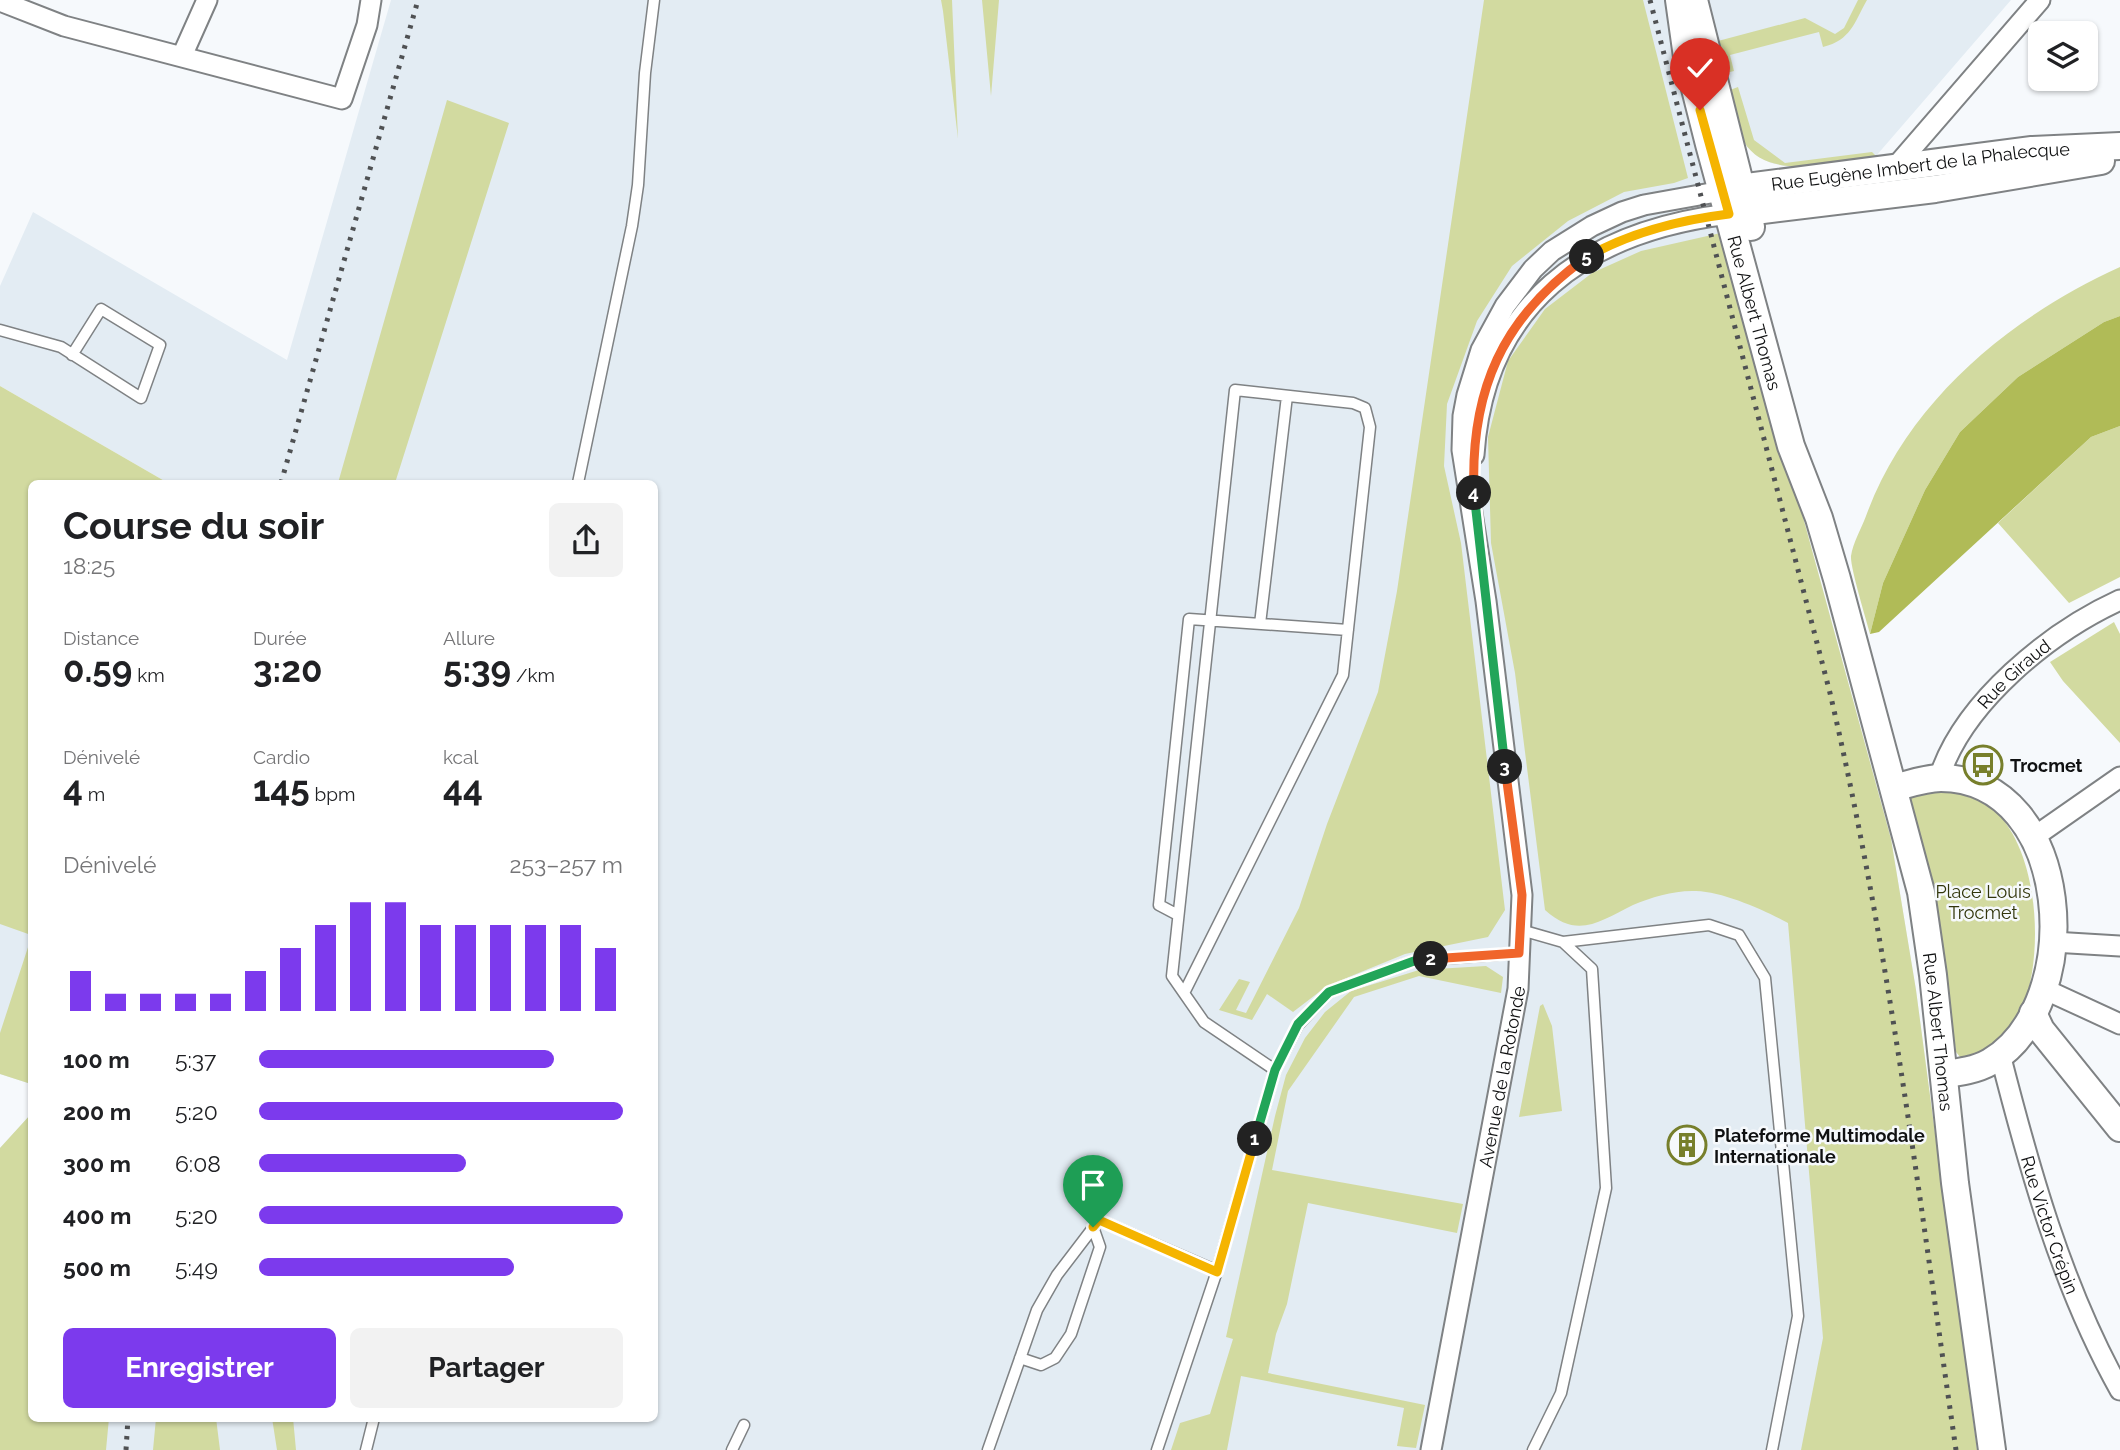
<!DOCTYPE html>
<html lang="fr">
<meta charset="utf-8">
<style>
body{margin:0;font-family:Raleway,sans-serif;background:#f2f2f2;color:#202124;height:100vh;display:flex;flex-direction:column;font-size:26px;white-space:nowrap}
*{box-sizing:border-box;margin:0}
p{font-size:23px;color:#757577}
.icon{flex:none;width:38px;height:38px;fill:none;stroke:currentColor;stroke-width:2;stroke-linecap:round;stroke-linejoin:round}
.map{position:relative;flex:1;overflow:hidden}
.drawer{position:absolute;left:28px;top:480px;width:630px;height:942px;display:flex;flex-direction:column;background:#fff;border-radius:10px;box-shadow:0 2px 5px #0004}
.drawer>*{flex:none}
.fabs{position:absolute;left:2028px;top:21px;display:grid;gap:14px}
.fabs a{display:grid;place-items:center;width:70px;height:70px;border-radius:10px;background:#fff;box-shadow:0 2px 5px #0004;font-size:35px}
.pin{position:absolute;display:grid;place-items:center;width:60px;height:60px;color:#fff;margin:-72px -30px;border-radius:50% 50% 50% 0;rotate:-45deg;box-shadow:0 0 7px #0007}
.pin .icon{rotate:45deg}
.km{position:absolute;width:35px;height:35px;margin:-18px;border-radius:50%;background:#222;color:#fff;font-size:19px;line-height:35px;text-align:center}
.round{display:grid;place-items:center;flex:none;width:74px;height:74px;border-radius:10px;background:#f2f2f2}
.summary{display:flex;align-items:center;justify-content:space-between;height:119px;padding:0 35px}
h1{font-size:38px;font-weight:700;line-height:52px}
.metrics{display:grid;grid-template-columns:repeat(3,1fr);gap:10px;height:119px;padding:7px 35px}
.metrics div{display:grid;align-content:center}
.metrics b{font-size:35px;font-weight:700}
.metrics small{font-size:19px;font-weight:400}
.metrics p{font-size:19px}
.chart{height:196px;padding:14px 35px}
.chart p{display:flex;justify-content:space-between}
.chart svg{width:100%;height:126px;margin-top:7px;stroke:#7c3aed;stroke-width:6}
.action{display:flex;gap:14px;margin-top:auto;padding:14px 35px}
.action a{flex:1;height:80px;border-radius:10px;background:#7c3aed;color:#fff;font-size:28px;font-weight:700;line-height:80px;text-align:center}
.action a+a{background:#f2f2f2;color:#202124}
ul{padding:0 35px;list-style:none;font-size:23px}
li{display:grid;grid-template-columns:112px 84px 1fr;align-items:center;height:52px}
li i{height:18px;border-radius:9px;background:#7c3aed}
.map>svg:first-child{display:block}
.built{fill:#e3ecf3}
.green{fill:#d2daa0}
.forest{fill:#b0bb57}
.lines{fill:none;stroke-linecap:round;stroke-linejoin:round}
.lane-casing{stroke:#7f8284;stroke-width:13}
.street-casing{stroke:#7f8284;stroke-width:23}
.secondary-casing{stroke:#7f8284;stroke-width:30}
.lane{stroke:#fff;stroke-width:10}
.street{stroke:#fff;stroke-width:19}
.secondary{stroke:#fff;stroke-width:26}
.rail{stroke:#4f5153;stroke-width:5;stroke-dasharray:3.5 7;stroke-linecap:butt}
.split-1-casing{stroke:#fff;stroke-width:14}
.split-2-casing{stroke:#fff;stroke-width:14}
.split-3-casing{stroke:#fff;stroke-width:14}
.split-4-casing{stroke:#fff;stroke-width:14}
.split-5-casing{stroke:#fff;stroke-width:14}
.split-6-casing{stroke:#fff;stroke-width:14}
.split-1{stroke:#f5b400;stroke-width:9}
.split-2{stroke:#22a559;stroke-width:9}
.split-3{stroke:#f0652b;stroke-width:9}
.split-4{stroke:#22a559;stroke-width:9}
.split-5{stroke:#f0652b;stroke-width:9}
.split-6{stroke:#f5b400;stroke-width:9}
.labels{text-anchor:middle;dominant-baseline:central;stroke-width:5;stroke-linejoin:round;paint-order:stroke}
.street-label{font-size:18px;fill:#101112;stroke:#f6f9fc}
.poi-label{font-size:18px;font-weight:bold;fill:#101112;stroke:#f6f9fc;text-anchor:start}
.park-label{font-size:18px;fill:#32360b;stroke:#f6f9fc}
</style>
<div class="map">
<svg width="2120" height="1450" viewBox="0 0 2120 1450">
<rect width="100%" height="100%" fill="#f6f9fc"/>
<!-- built -->
<path class="built" d="M391,0H1667L1725,232L1891,839L1916,990L1977,1450H0V1148L31,1114L32,1418H654V483H168L0,386V286L33,212L287,360Z
M1707,0H2011L1876,156L1789,167L1771,163L1757,156L1745,144Z
M0,839L31,849V1084L0,1074Z"/>
<!-- green -->
<path class="green" d="M941,0H952L958,139L943,11Z
M982,0H999L991,96Z
M1484,0H1643L1688,178L1674,183L1624,192L1568,221L1512,266L1477,321L1447,404L1444,466L1461,543L1505,910L1488,937L1405,954L1327,986L1293,1012L1267,994L1252,1020L1219,1010L1239,979L1250,982L1236,1010L1246,1013L1299,908L1327,824L1378,692L1397,591Z
M1858,0H1867C1854,23 1851,40 1823,47L1819,32L1730,55L1734,71L1726,73L1718,41L1805,18L1835,34L1844,28Z
M1738,87L1754,140L1785,163L1872,152L1876,156C1838,161 1769,183 1744,142C1736,128 1734,106 1730,90Z
M447,100L509,123L395,483H338Z
M1725,232L1891,839L1916,990L1977,1450H1801L1823,1338L1788,923C1764,910 1724,892 1696,891C1675,890 1652,897 1633,905C1600,921 1578,940 1545,910L1515,673L1491,543L1488,437L1508,361L1545,309L1592,273L1641,251Z
M2120,267V316L2104,322L2018,377L1960,432L1925,490L1883,583L1870,634C1866,619 1850,567 1851,556C1853,543 1861,529 1866,516C1908,401 2010,317 2120,267Z
M0,386L168,483H32L31,935L0,924Z
M2120,426V577L2069,603L1998,523L2091,437Z
M2114,622L2120,634V743L2063,681L2050,662Z
M1930,788C1955,793 1980,796 1999,815C2040,859 2045,963 2019,1016C2011,1032 1983,1054 1966,1060L1960,1057L1956,1052L1939,926L1909,800L1916,792Z
M31,938L32,1084H31L0,1074V1033Z
M1486,966L1503,977L1501,993L1419,976L1354,997L1288,1091L1272,1170L1463,1204L1457,1233L1308,1203L1287,1304L1276,1334L1268,1373L1425,1405L1416,1448L1397,1446L1404,1408L1241,1376L1227,1450H1171L1180,1423L1210,1414L1233,1339L1226,1337L1275,1116L1286,1075L1305,1038L1325,1012L1351,991L1419,970Z
M1543,1004L1552,1026L1562,1111L1519,1117L1540,1006Z
M31,1114L32,1418H109L106,1450H0V1148Z
M156,1418H216L220,1450H153Z
M272,1418H293L296,1450H277Z"/>
<!-- forest -->
<path class="forest" d="M2120,316V426L2091,437L1879,632L1870,634L1883,583L1925,490L1960,432L2018,377L2104,322Z"/>
<g class="lines">
<defs>
<path id="lane" d="M0,330L61,347L141,398L160,345L101,309L72,355
M578,483L632,226L638,185L645,73L654,0
M1260,624L1287,396
M1178,915L1159,905L1189,619L1348,630
M1521,930L1563,942L1709,925L1739,935L1765,978L1798,1316L1772,1450
M1184,993L1343,675L1370,427L1365,408L1353,403L1235,390L1172,976L1204,1022L1275,1070
M1020,1358L1041,1365L1055,1358L1071,1334L1100,1247L1093,1227
M366,1450L374,1418
M732,1450L744,1425
M988,1450L1037,1310L1057,1275L1099,1220L1217,1271
M1157,1450L1217,1271L1275,1070L1298,1025L1329,992L1414,961L1519,953
M1533,1450L1561,1393L1606,1188L1592,969L1563,942"/>
<g id="street">
<path d="M0,1L64,26L342,99L367,25L371,0"/>
<path d="M182,56L207,0"/>
<path d="M1892,171L2040,0"/>
<path d="M1474,455C1484,303 1587,231 1729,214"/>
<path id="s1" d="M1939,778C1963,702 2050,632 2120,600"/>
<path d="M2034,837L2120,777"/>
<path d="M2053,942L2120,946"/>
<path d="M2044,989L2120,1024"/>
<path id="s2" d="M2000,1054C2029,1168 2062,1287 2120,1390"/>
<path id="s3" d="M1431,1450L1518,989L1522,895L1486,601L1462,450L1463,416L1467,395L1481,350L1505,306L1533,269L1552,251L1592,226L1622,212L1644,205L1722,191"/>
</g>
<g id="secondary">
<path id="s4" d="M1679,0L1687,57L1709,144L1791,446L1819,518L1837,579L1921,892L1933,975L1955,1183L1992,1450"/>
<path d="M1694,0L1751,227"/>
<path id="s5" d="M1724,190L2032,150L2120,146"/>
<path d="M1731,214L1935,189L2101,161"/>
<path d="M1894,788C1909,784 1925,778 1941,778C2073,779 2088,1004 1990,1062C1976,1070 1960,1072 1944,1074"/>
<path d="M2033,1013L2041,1030L2120,1128"/>
</g>
</defs>
<!-- lane casing -->
<use href="#lane" class="lane-casing"/>
<!-- street casing -->
<use href="#street" class="street-casing"/>
<!-- secondary casing -->
<use href="#secondary" class="secondary-casing"/>
<!-- lane -->
<use href="#lane" class="lane"/>
<!-- street -->
<use href="#street" class="street"/>
<!-- secondary -->
<use href="#secondary" class="secondary"/>
<!-- rail -->
<path class="rail" d="M1650,0L1830,693C1888,942 1919,1197 1956,1450
M281,483L418,0
M126,1450L128,1418"/>
</g>
<g class="lines">
<defs>
<path id="split-1" d="M1093,1227L1099,1220L1217,1272L1255,1139"/>
<path id="split-2" d="M1255,1139L1275,1070L1298,1024L1329,992L1414,961L1431,959"/>
<path id="split-3" d="M1431,959L1519,953L1522,895L1505,767"/>
<path id="split-4" d="M1474,493L1505,767"/>
<path id="split-5" d="M1474,493C1470,391 1502,317 1587,257"/>
<path id="split-6" d="M1587,257C1631,232 1679,220 1729,214L1700,110"/>
</defs>
<!-- split-1 casing -->
<use href="#split-1" class="split-1-casing"/>
<!-- split-2 casing -->
<use href="#split-2" class="split-2-casing"/>
<!-- split-3 casing -->
<use href="#split-3" class="split-3-casing"/>
<!-- split-4 casing -->
<use href="#split-4" class="split-4-casing"/>
<!-- split-5 casing -->
<use href="#split-5" class="split-5-casing"/>
<!-- split-6 casing -->
<use href="#split-6" class="split-6-casing"/>
<!-- split-1 -->
<use href="#split-1" class="split-1"/>
<!-- split-2 -->
<use href="#split-2" class="split-2"/>
<!-- split-3 -->
<use href="#split-3" class="split-3"/>
<!-- split-4 -->
<use href="#split-4" class="split-4"/>
<!-- split-5 -->
<use href="#split-5" class="split-5"/>
<!-- split-6 -->
<use href="#split-6" class="split-6"/>
</g>
<!-- icons -->
<defs>
<symbol id="bus-ring" viewBox="-11 -11 22 22"><circle r="9.5" fill="#f6f9fc" stroke="#777f2b" stroke-width="1.5"/><path d="M-5-6H5V4H4V6H2V4H-2V6H-4V4H-5ZM-3.5-4V0h7V-4ZM-3.5 1.2v1.5H-2V1.2ZM2 1.2v1.5H3.5V1.2Z" fill="#777f2b"/></symbol>
<symbol id="building-ring" viewBox="-11 -11 22 22"><circle r="9.5" fill="#f6f9fc" stroke="#777f2b" stroke-width="1.5"/><path d="M-4-6H4V6H1V3H-1V6H-4ZM-2.5-4.3h1.7v1.8h-1.7ZM.8-4.3h1.7v1.8H.8ZM-2.5-1h1.7V.8h-1.7ZM.8-1h1.7V.8H.8Z" fill="#777f2b"/></symbol>
</defs>
<g fill-rule="evenodd">
<use href="#bus-ring" x="1961" y="743" width="44" height="44"/>
<use href="#building-ring" x="1665" y="1123" width="44" height="44"/>
</g>
<g class="labels">
<!-- street labels -->
<g class="street-label">
<text stroke="none"><textPath href="#s5" startOffset="198">Rue Eugène Imbert de la Phalecque</textPath></text>
<text stroke="none"><textPath href="#s4" startOffset="322">Rue Albert Thomas</textPath></text>
<text stroke="none"><textPath href="#s1" startOffset="130">Rue Giraud</textPath></text>
<text stroke="none"><textPath href="#s4" startOffset="1066">Rue Albert Thomas</textPath></text>
<text stroke="none"><textPath href="#s3" startOffset="380">Avenue de la Rotonde</textPath></text>
<text stroke="none"><textPath href="#s2" startOffset="178">Rue Victor Crépin</textPath></text>
</g>
<!-- poi labels -->
<g class="poi-label">
<text x="2010" y="765">Trocmet</text>
<text x="1714" y="1135">Plateforme Multimodale<tspan x="1714" dy="21">Internationale</tspan></text>
</g>
<!-- park labels -->
<g class="park-label">
<text x="1983" y="891">Place Louis<tspan x="1983" dy="21">Trocmet</tspan></text>
</g>
</g>
</svg>
<div class="fabs">
<a><svg class="icon" aria-label="layers" viewBox="0 0 24 24"><path d="M12 4l9 5-9 5-9-5zM3 14l9 5 9-5"/></svg></a>
</div>
<div class="pin" style="left:1093px;top:1227px;background:#1e9e55"><svg class="icon" aria-label="arrive" viewBox="0 0 24 24"><path d="M6 21V4h12l-3 4 3 4H6"/></svg></div>
<div class="pin" style="left:1700px;top:110px;background:#d93025"><svg class="icon" aria-label="check" viewBox="0 0 24 24"><path d="M5 12l5 5 9-10"/></svg></div>
<b class="km" style="left:1255px;top:1139px">1</b>
<b class="km" style="left:1431px;top:959px">2</b>
<b class="km" style="left:1505px;top:767px">3</b>
<b class="km" style="left:1474px;top:493px">4</b>
<b class="km" style="left:1587px;top:257px">5</b>
<section class="drawer">
<div class="summary"><div><h1>Course du soir</h1><p>18:25</p></div><a class="round"><svg class="icon" aria-label="share" viewBox="0 0 24 24"><path d="M12 15V3M7 8l5-5 5 5M5 13v7h14v-7"/></svg></a></div>
<div class="metrics">
<div><p>Distance</p><b>0.59<small> km</small></b></div>
<div><p>Durée</p><b>3:20</b></div>
<div><p>Allure</p><b>5:39<small> /km</small></b></div>
</div>
<div class="metrics">
<div><p>Dénivelé</p><b>4<small> m</small></b></div>
<div><p>Cardio</p><b>145<small> bpm</small></b></div>
<div><p>kcal</p><b>44</b></div>
</div>
<div class="chart"><p><span>Dénivelé</span>253–257 m</p>
<svg viewBox="0 0 160 44" preserveAspectRatio="none"><path d="M5 44V30M15 44V38M25 44V38M35 44V38M45 44V38M55 44V30M65 44V22M75 44V14M85 44V6M95 44V6M105 44V14M115 44V14M125 44V14M135 44V14M145 44V14M155 44V22"/></svg>
</div>
<ul>
<li><b>100 m</b>5:37<i style="width:81%"></i></li>
<li><b>200 m</b>5:20<i style="width:100%"></i></li>
<li><b>300 m</b>6:08<i style="width:57%"></i></li>
<li><b>400 m</b>5:20<i style="width:100%"></i></li>
<li><b>500 m</b>5:49<i style="width:70%"></i></li>
</ul>
<div class="action"><a>Enregistrer</a><a>Partager</a></div>
</section>
</div>
